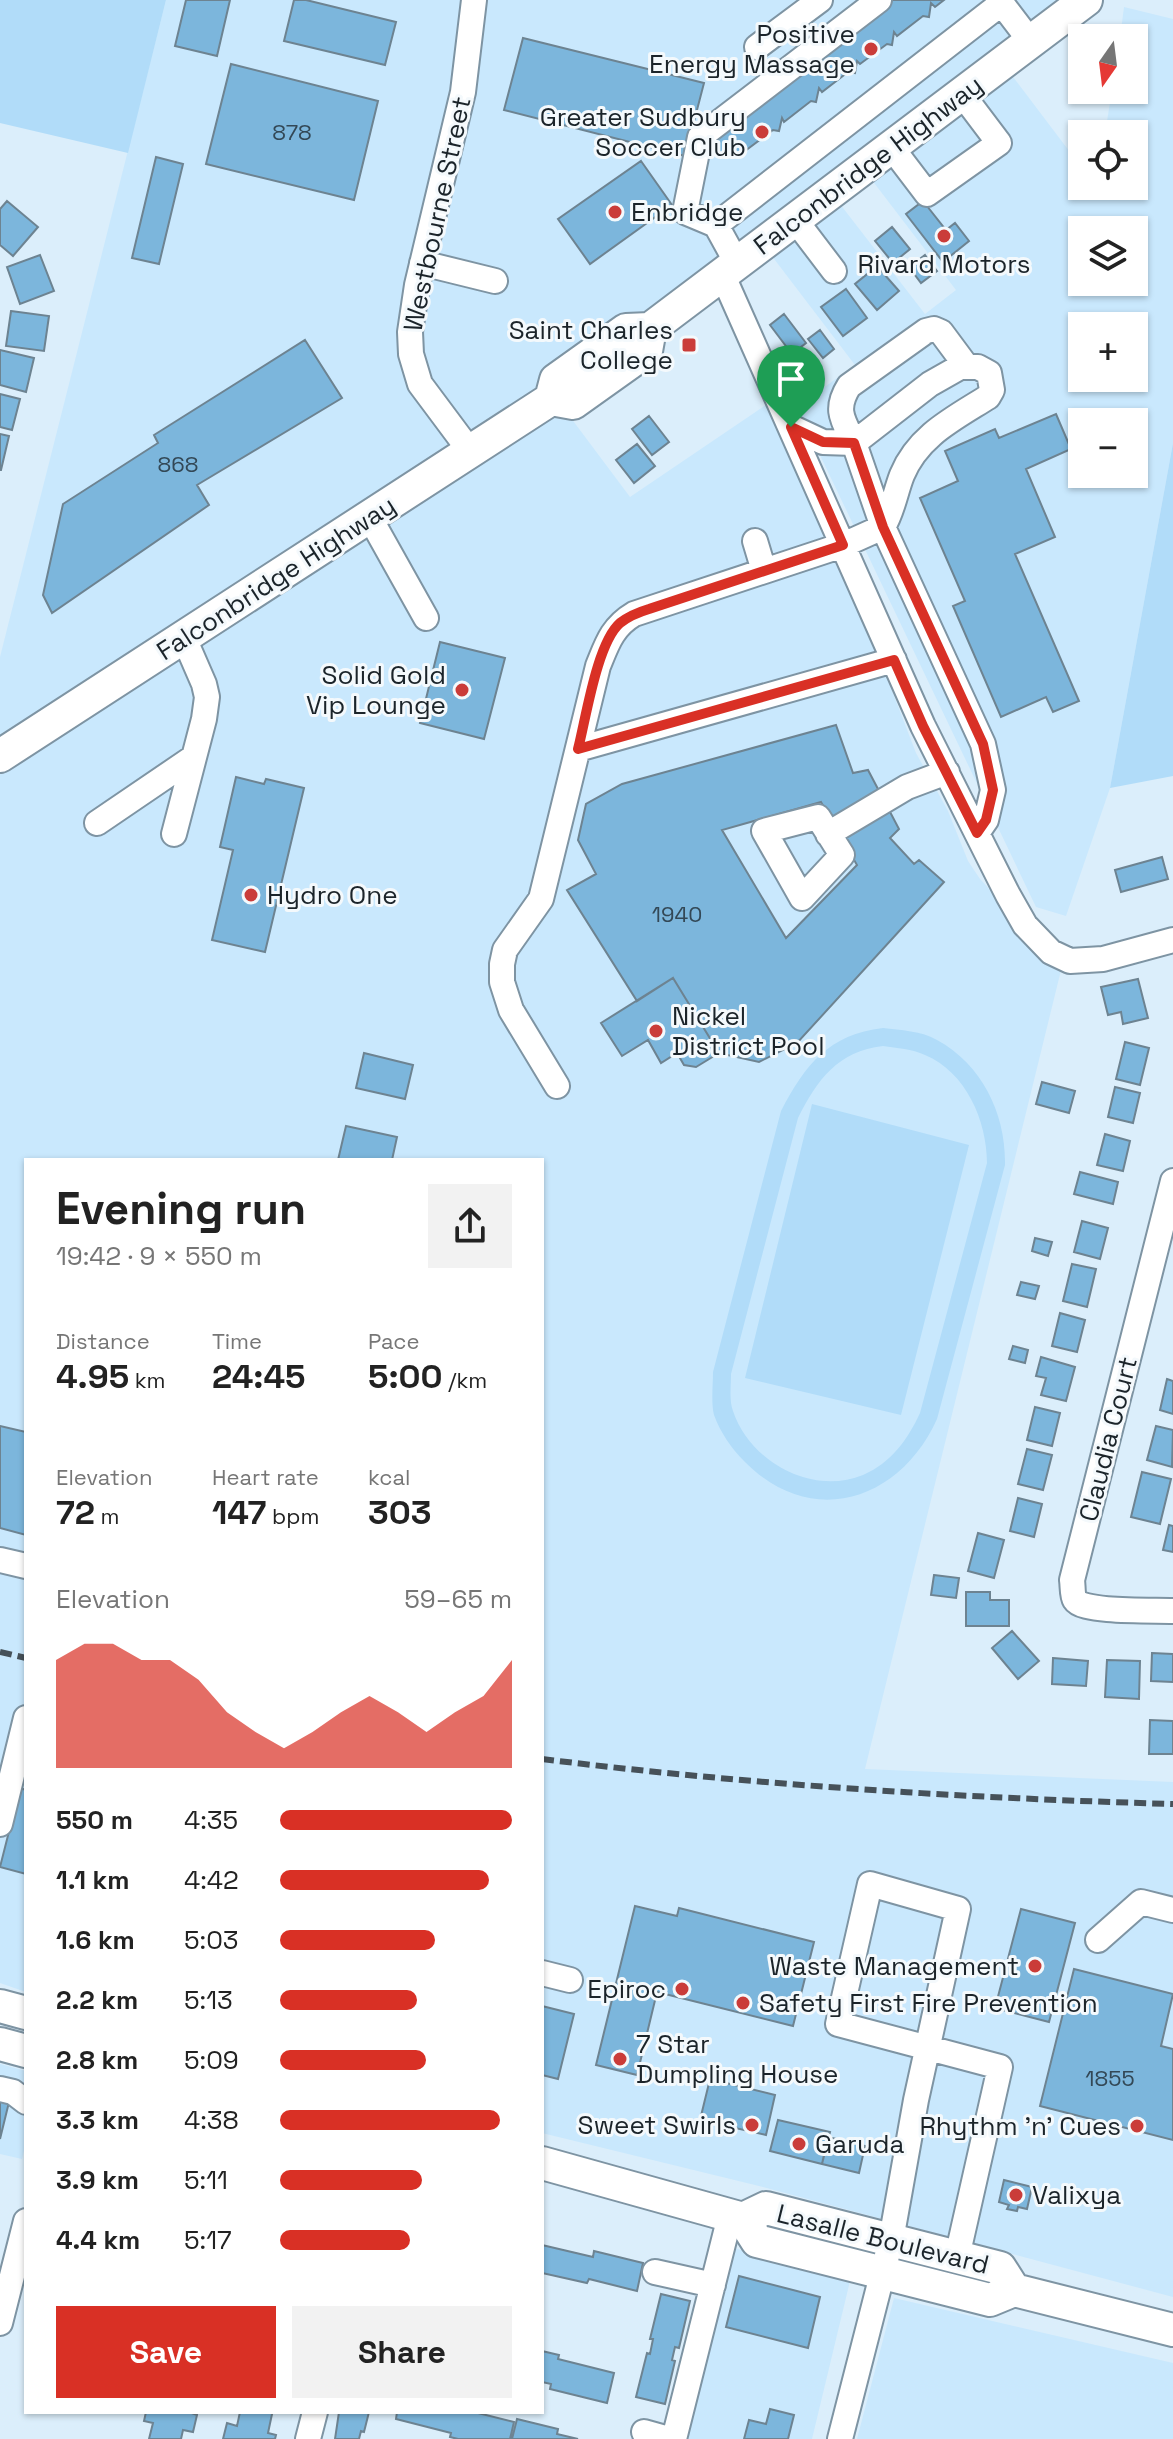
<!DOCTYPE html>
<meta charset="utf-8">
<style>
body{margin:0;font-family:"Space Grotesk",sans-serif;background:#f2f2f2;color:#222;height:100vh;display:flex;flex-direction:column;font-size:30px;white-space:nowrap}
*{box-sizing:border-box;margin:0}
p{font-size:26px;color:#767676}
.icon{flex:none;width:44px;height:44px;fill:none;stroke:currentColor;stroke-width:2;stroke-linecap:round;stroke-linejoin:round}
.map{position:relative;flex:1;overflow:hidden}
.details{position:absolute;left:24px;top:1158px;width:520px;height:1256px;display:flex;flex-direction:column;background:#fff;border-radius:0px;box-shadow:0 2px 6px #0004}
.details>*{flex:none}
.needle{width:52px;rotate:194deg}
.controls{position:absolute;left:1068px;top:24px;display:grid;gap:16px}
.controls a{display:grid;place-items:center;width:80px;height:80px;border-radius:0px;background:#fff;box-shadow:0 2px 6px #0004;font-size:40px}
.pin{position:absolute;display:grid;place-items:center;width:68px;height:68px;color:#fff;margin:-82px -34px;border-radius:50% 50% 50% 0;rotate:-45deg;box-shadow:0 0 8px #0007}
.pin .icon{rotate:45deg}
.round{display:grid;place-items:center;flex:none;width:84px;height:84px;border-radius:0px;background:#f2f2f2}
.headline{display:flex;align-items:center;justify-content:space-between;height:136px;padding:0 32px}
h1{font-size:44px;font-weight:800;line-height:60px}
.figures{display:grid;grid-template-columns:repeat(3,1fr);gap:12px;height:136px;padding:8px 32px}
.figures div{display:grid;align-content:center}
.figures b{font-size:34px;font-weight:800}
.figures small{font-size:22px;font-weight:400}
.figures p{font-size:22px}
.chart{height:224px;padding:16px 32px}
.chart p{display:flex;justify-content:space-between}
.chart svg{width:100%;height:144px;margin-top:8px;fill:#d93025;opacity:.7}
.action{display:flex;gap:16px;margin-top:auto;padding:16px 32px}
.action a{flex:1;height:92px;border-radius:0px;background:#d93025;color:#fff;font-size:32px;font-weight:800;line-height:92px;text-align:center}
.action a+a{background:#f2f2f2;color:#222}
ul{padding:0 32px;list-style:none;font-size:26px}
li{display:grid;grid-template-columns:128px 96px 1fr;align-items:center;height:60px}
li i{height:20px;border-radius:10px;background:#d93025}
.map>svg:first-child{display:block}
.built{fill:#c9e8fd;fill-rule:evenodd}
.green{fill:#b1dcf9;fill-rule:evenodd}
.building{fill:#7cb6dc;stroke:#6d8391;stroke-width:2;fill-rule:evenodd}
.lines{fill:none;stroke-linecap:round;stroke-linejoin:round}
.minor-casing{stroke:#7e94a3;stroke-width:28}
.major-casing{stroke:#7e94a3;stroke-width:36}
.minor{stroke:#fff;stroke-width:24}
.major{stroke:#fff;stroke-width:32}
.rail{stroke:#465159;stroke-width:6;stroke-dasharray:12 6;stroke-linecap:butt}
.route-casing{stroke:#fff;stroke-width:16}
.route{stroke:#d93025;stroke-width:10}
.poi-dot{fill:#ca3c39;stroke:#f4f9fc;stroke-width:3}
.labels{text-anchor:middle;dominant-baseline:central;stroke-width:6;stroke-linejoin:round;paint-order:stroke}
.number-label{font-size:22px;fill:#334856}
.poi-label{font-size:26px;fill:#1b242a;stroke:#f4f9fc;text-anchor:end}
.street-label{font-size:26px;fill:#1b242a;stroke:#f4f9fc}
</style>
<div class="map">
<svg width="1173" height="2439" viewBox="0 0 1173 2439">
<rect width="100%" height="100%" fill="#dbeefb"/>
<!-- built -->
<path class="built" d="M166,0H1087L1004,65L1082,168V186L1097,187L1134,186V134H1105L1112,90H1134V38H1120L1124,7L1173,19V443L1110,788L1066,916L1036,907L797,407L855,365L765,247L559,402L630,497L779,396L916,753L948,811L968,861L980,879L1051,955L1064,958L865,1769L1173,1782V2297L759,2186L542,2133V1160H26V1992L0,1983V657ZM865,171L956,290L925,314L833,195ZM1082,230H1134V282H1082ZM1082,326H1134V378H1082ZM1082,422H1134V474H1082Z
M0,2064L26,2071V2142L22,2159L0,2154Z
M734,2248L850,2281L812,2439H686Z
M894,2298L1173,2363V2439H857Z"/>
<!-- green -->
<path class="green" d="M0,0H166L128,153L0,123Z
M1173,443V776L1110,788Z
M883,1028C900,1030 922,1031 937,1040C983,1065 1006,1115 1005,1165L937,1419C900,1501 811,1530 744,1461C732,1449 720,1432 714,1415C711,1403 713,1385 713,1372L781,1111C805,1065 829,1034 883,1028ZM883,1046C897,1048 912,1049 925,1055C966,1072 987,1121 987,1163L920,1413C908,1439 891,1463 863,1475C812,1496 750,1462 733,1411C729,1401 731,1386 731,1374L798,1118C817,1080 838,1051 883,1046Z
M812,1104L969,1145L901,1415L745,1378Z"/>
<!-- building -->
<path class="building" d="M186,0H230L217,56L175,46Z
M294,0H306L396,22L385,65L284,41Z
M890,0H944L935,7L931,3L929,17L923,16L897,36L894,32L892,45L887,44L860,64L857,61L855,73L848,72L822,92L819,88L816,102L811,101L784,122L782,118L779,131L773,130L737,157L721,155L711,143Z
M523,38L704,83L685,156L504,110Z
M231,64L378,101L354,200L206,164Z
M156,157L183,164L159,264L132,258Z
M641,161L672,205L590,264L558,219Z
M7,201L38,227L13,256L0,245V209Z
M923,201L946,230L955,223L969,241L943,262L906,214Z
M892,227L910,249L893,263L875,241Z
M40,255L54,291L20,304L7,267Z
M925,255L937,271L921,283L909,267Z
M877,266L899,291L877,310L855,284Z
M846,289L867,318L843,336L821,307Z
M11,311L49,316L44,351L6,346Z
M784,314L806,343L792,354L770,325Z
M820,330L834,349L823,358L808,339Z
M305,340L342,398L197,485L209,505L52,613L43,595L63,504L158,443L154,435Z
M0,350L34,358L26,392L0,385Z
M0,394L20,399L12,430L0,427Z
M1056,414L1071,449L1026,469L1055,537L1015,554L1079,701L1053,712L1046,697L1001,717L953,606L965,601L920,498L958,481L945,451L995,429L999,438Z
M649,416L669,442L652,455L632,429Z
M0,434L9,436L1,470H0Z
M637,444L655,466L634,483L616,460Z
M440,642L505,658L484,739L420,723Z
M836,725L853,773L868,770L899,829L890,838L914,864L919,860L944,882L797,1043L759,1062L719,1053L673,978L637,1001L567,890L596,874L578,840L586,804L622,784ZM821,802L857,865L786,938L722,830Z
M236,777L264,784L266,779L304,788L265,952L212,940L233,850L220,847Z
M1162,857L1168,879L1121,892L1115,870Z
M673,978L719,1053L696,1067L684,1065L677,1053L661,1063L648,1040L622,1056L601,1023Z
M1138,979L1148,1018L1123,1024L1121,1012L1108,1015L1101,987Z
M1125,1042L1149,1048L1140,1085L1116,1079Z
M364,1053L413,1065L405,1099L356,1088Z
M1042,1082L1075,1091L1069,1113L1036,1104Z
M1115,1087L1140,1093L1133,1123L1108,1117Z
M346,1126L397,1137L392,1160H338Z
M1105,1134L1130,1141L1123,1171L1097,1165Z
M1080,1172L1118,1182L1113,1204L1074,1194Z
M1082,1221L1108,1228L1100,1259L1074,1252Z
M1035,1238L1052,1242L1048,1256L1032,1251Z
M1072,1264L1096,1269L1087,1307L1063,1301Z
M1021,1282L1039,1286L1035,1299L1017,1295Z
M1060,1313L1085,1320L1077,1352L1052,1346Z
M1013,1346L1028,1350L1025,1363L1009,1359Z
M1041,1357L1075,1367L1066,1401L1041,1395L1046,1378L1036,1376Z
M1167,1379L1173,1381V1414L1160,1410Z
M1035,1407L1060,1413L1052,1446L1027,1440Z
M0,1426L26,1432V1535L0,1528Z
M1156,1426L1173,1430L1172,1467L1147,1460Z
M1027,1449L1052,1455L1043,1490L1018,1484Z
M1142,1472L1171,1479L1160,1524L1131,1517Z
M1018,1498L1042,1504L1034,1537L1010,1531Z
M1169,1525L1173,1526V1552L1163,1550Z
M978,1533L1004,1540L994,1578L968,1571Z
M934,1575L959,1578L956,1598L931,1595Z
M966,1592H990V1600H1009V1626H966Z
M1012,1631L1039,1661L1018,1679L992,1648Z
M1152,1653L1173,1654V1682L1151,1681Z
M1053,1658L1088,1661L1086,1686L1052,1684Z
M1107,1660L1140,1661L1139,1699L1105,1697Z
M1150,1720L1173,1721V1754H1149Z
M20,1788L26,1790V1874L0,1867Z
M635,1906L677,1916L679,1908L814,1942L793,2026L657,1992L637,2075L596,2065Z
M1021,1909L1075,1923L1049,2022L995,2008Z
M1074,1969L1173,1994L1161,2046L1173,2049V2140L1040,2106Z
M542,2006L574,2014L558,2079L542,2075Z
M710,2079L775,2095L766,2135L700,2120Z
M0,2096L10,2098L0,2139Z
M778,2120L830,2132L822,2164L770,2151Z
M828,2137L865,2146L859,2173L822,2164Z
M1004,2180L1032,2187L1027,2209L1018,2207L1017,2211L1007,2209L1009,2205L999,2202Z
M542,2245L593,2257L594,2251L643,2263L637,2291L589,2279L587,2283L542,2273Z
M739,2276L820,2297L808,2348L726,2327Z
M661,2294L690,2301L679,2348L675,2347L672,2360L675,2361L665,2404L636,2397L647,2353L650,2354L653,2339H650Z
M542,2351L559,2355L558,2359L614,2373L607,2403L550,2389L551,2384L542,2382Z
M770,2409L794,2415L788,2439H744L749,2420L766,2424Z
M146,2412H189L197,2415L193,2432L183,2430L181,2439H149L153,2423L144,2421Z
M240,2412H270L272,2414L268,2433L276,2435L275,2439H223L227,2423L237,2426Z
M339,2412H369L364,2432L361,2431L359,2439H335Z
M397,2412H474L514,2422L510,2439H458L450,2437L451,2433L396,2419Z
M517,2419L558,2429L557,2434L578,2439H512Z"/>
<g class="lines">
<defs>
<path id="minor" d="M999,0L1031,42
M757,47L820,0
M892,148L927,194L999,143L962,94
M796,221L834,271
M716,225L685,212L700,137L879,0
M422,263L495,281
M738,265L716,225L1002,3
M723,276L923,726L1008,895L1025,925L1051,952L1070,961L1103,959L1173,940
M960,367H978L989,373L992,390L988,397C953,419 918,436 902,475C895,493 893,510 883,527L854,443L930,384Z
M791,427L823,442L854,443C843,420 834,410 849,386L926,331L934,329L941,332L967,367
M470,451L420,384L411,354L410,332L417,285L463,92L474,0
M370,518L426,618
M755,541L764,571
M578,749L894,660
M818,817L842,855L802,898L764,831Z
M97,823L194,757
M174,834L204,719L207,697L204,684L184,638
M828,834L907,787L947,772
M557,1086L511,1010L502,982V964L505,950L541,899L598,666C607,644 612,627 634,614L843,545L883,527L983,744L993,790L986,820L977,833
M1173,1181L1072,1580C1073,1586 1072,1595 1075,1600C1083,1613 1156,1610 1173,1611
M0,1560L26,1566
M0,1824L26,1718
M1098,1940L1141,1902L1173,1910
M542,1973L570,1980
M0,2089L13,2092L26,2102
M655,2272L713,2285
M0,2323L26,2221
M644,2432L669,2439
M308,2439L315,2412
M674,2439L730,2216
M840,2439L891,2240L916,2100L958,1909L870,1884L838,2024L1000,2067L957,2257"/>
<path id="major" d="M551,399L573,403L646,351L650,329
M0,756L551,399L556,380L626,330L650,329L1086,0
M0,2006L26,2013
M0,2044L26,2051
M542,2163L743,2219L766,2208L1000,2268L1014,2290
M743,2219L757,2241L990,2300L1014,2290L1173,2330"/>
</defs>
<!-- minor casing -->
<use href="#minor" class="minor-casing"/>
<!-- major casing -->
<use href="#major" class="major-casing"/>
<!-- minor -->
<use href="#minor" class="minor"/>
<!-- major -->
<use href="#major" class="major"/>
<!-- rail -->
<path class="rail" d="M0,1652L26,1658
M542,1759C752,1785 962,1798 1173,1804"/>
</g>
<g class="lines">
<defs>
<path id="route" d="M791,427L823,442L854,443L883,527L983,744L993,790L986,820L977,833L923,726L894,660L578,749C586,718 597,643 620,623C629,616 639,612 649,609L843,545Z"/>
</defs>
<!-- route casing -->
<use href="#route" class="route-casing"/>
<!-- route -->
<use href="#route" class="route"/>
</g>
<!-- markers -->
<g class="poi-dot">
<circle cx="871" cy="49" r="8"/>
<circle cx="762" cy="132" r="8"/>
<circle cx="615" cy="212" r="8"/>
<circle cx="944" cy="236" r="8"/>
<rect x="681" y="337" width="16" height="16" rx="4"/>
<circle cx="462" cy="690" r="8"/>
<circle cx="251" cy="895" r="8"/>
<circle cx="656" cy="1031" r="8"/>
<circle cx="1035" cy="1966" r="8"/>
<circle cx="682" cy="1989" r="8"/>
<circle cx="743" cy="2003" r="8"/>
<circle cx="620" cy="2059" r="8"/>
<circle cx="752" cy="2125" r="8"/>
<circle cx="1137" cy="2126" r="8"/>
<circle cx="799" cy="2144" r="8"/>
<circle cx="1016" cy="2195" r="8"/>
</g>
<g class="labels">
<!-- number labels -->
<g class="number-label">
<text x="292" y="132">878</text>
<text x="178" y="464">868</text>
<text x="677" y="914">1940</text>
<text x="1110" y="2078">1855</text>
</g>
<!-- poi labels -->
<g class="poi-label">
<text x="855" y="34">Positive<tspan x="855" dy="30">Energy Massage</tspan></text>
<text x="746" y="117">Greater Sudbury<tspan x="746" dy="30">Soccer Club</tspan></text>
<text x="631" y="212" text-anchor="start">Enbridge</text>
<text x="944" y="264" text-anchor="middle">Rivard Motors</text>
<text x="673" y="330">Saint Charles<tspan x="673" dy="30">College</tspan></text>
<text x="446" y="675">Solid Gold<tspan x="446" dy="30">Vip Lounge</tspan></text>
<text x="267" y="895" text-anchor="start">Hydro One</text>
<text x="672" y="1016" text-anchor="start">Nickel<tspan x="672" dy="30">District Pool</tspan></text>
<text x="1019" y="1966">Waste Management</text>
<text x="666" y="1989">Epiroc</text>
<text x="759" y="2003" text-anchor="start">Safety First Fire Prevention</text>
<text x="636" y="2044" text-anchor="start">7 Star<tspan x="636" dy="30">Dumpling House</tspan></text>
<text x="736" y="2125">Sweet Swirls</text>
<text x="1121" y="2126">Rhythm 'n' Cues</text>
<text x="815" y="2144" text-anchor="start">Garuda</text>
<text x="1032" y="2195" text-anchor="start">Valixya</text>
</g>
<!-- street labels -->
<g class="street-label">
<text transform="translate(868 165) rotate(-37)">Falconbridge Highway</text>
<text transform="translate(437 214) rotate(-78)">Westbourne Street</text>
<text transform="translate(276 578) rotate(-33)">Falconbridge Highway</text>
<text transform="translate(1108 1439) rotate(-76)">Claudia Court</text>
<text transform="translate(883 2239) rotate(14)">Lasalle Boulevard</text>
</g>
</g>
</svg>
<div class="controls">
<a><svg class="needle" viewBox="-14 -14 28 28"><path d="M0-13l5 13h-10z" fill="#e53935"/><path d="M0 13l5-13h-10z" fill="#767676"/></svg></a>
<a><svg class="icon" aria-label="locate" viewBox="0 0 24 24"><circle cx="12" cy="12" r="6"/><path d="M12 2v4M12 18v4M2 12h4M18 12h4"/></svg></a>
<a><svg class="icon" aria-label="layers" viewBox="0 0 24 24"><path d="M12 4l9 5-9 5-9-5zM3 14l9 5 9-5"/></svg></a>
<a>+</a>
<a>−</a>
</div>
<div class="pin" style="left:791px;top:427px;background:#1e9e55"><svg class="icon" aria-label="arrive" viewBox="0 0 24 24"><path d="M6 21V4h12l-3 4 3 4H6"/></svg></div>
<section class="details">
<div class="headline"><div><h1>Evening run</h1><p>19:42 · 9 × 550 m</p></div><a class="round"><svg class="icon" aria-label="share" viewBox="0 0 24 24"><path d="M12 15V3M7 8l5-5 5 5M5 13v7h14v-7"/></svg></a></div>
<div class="figures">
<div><p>Distance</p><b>4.95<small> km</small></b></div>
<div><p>Time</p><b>24:45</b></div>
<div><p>Pace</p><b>5:00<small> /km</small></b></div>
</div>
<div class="figures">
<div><p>Elevation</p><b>72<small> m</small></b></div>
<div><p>Heart rate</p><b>147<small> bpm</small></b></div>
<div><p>kcal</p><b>303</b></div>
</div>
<div class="chart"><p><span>Elevation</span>59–65 m</p>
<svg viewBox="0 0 160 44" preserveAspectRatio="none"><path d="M0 44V11L10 6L20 6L30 11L40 11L50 17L60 27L70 33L80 38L90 33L100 27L110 22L120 27L130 33L140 27L150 22L160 11V44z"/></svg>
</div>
<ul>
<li><b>550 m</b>4:35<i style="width:100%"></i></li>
<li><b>1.1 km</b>4:42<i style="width:90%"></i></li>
<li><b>1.6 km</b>5:03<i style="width:67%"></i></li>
<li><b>2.2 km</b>5:13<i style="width:59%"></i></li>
<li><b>2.8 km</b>5:09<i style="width:63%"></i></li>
<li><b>3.3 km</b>4:38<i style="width:95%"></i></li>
<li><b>3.9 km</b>5:11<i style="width:61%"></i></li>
<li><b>4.4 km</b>5:17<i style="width:56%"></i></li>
</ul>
<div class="action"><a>Save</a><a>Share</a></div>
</section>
</div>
